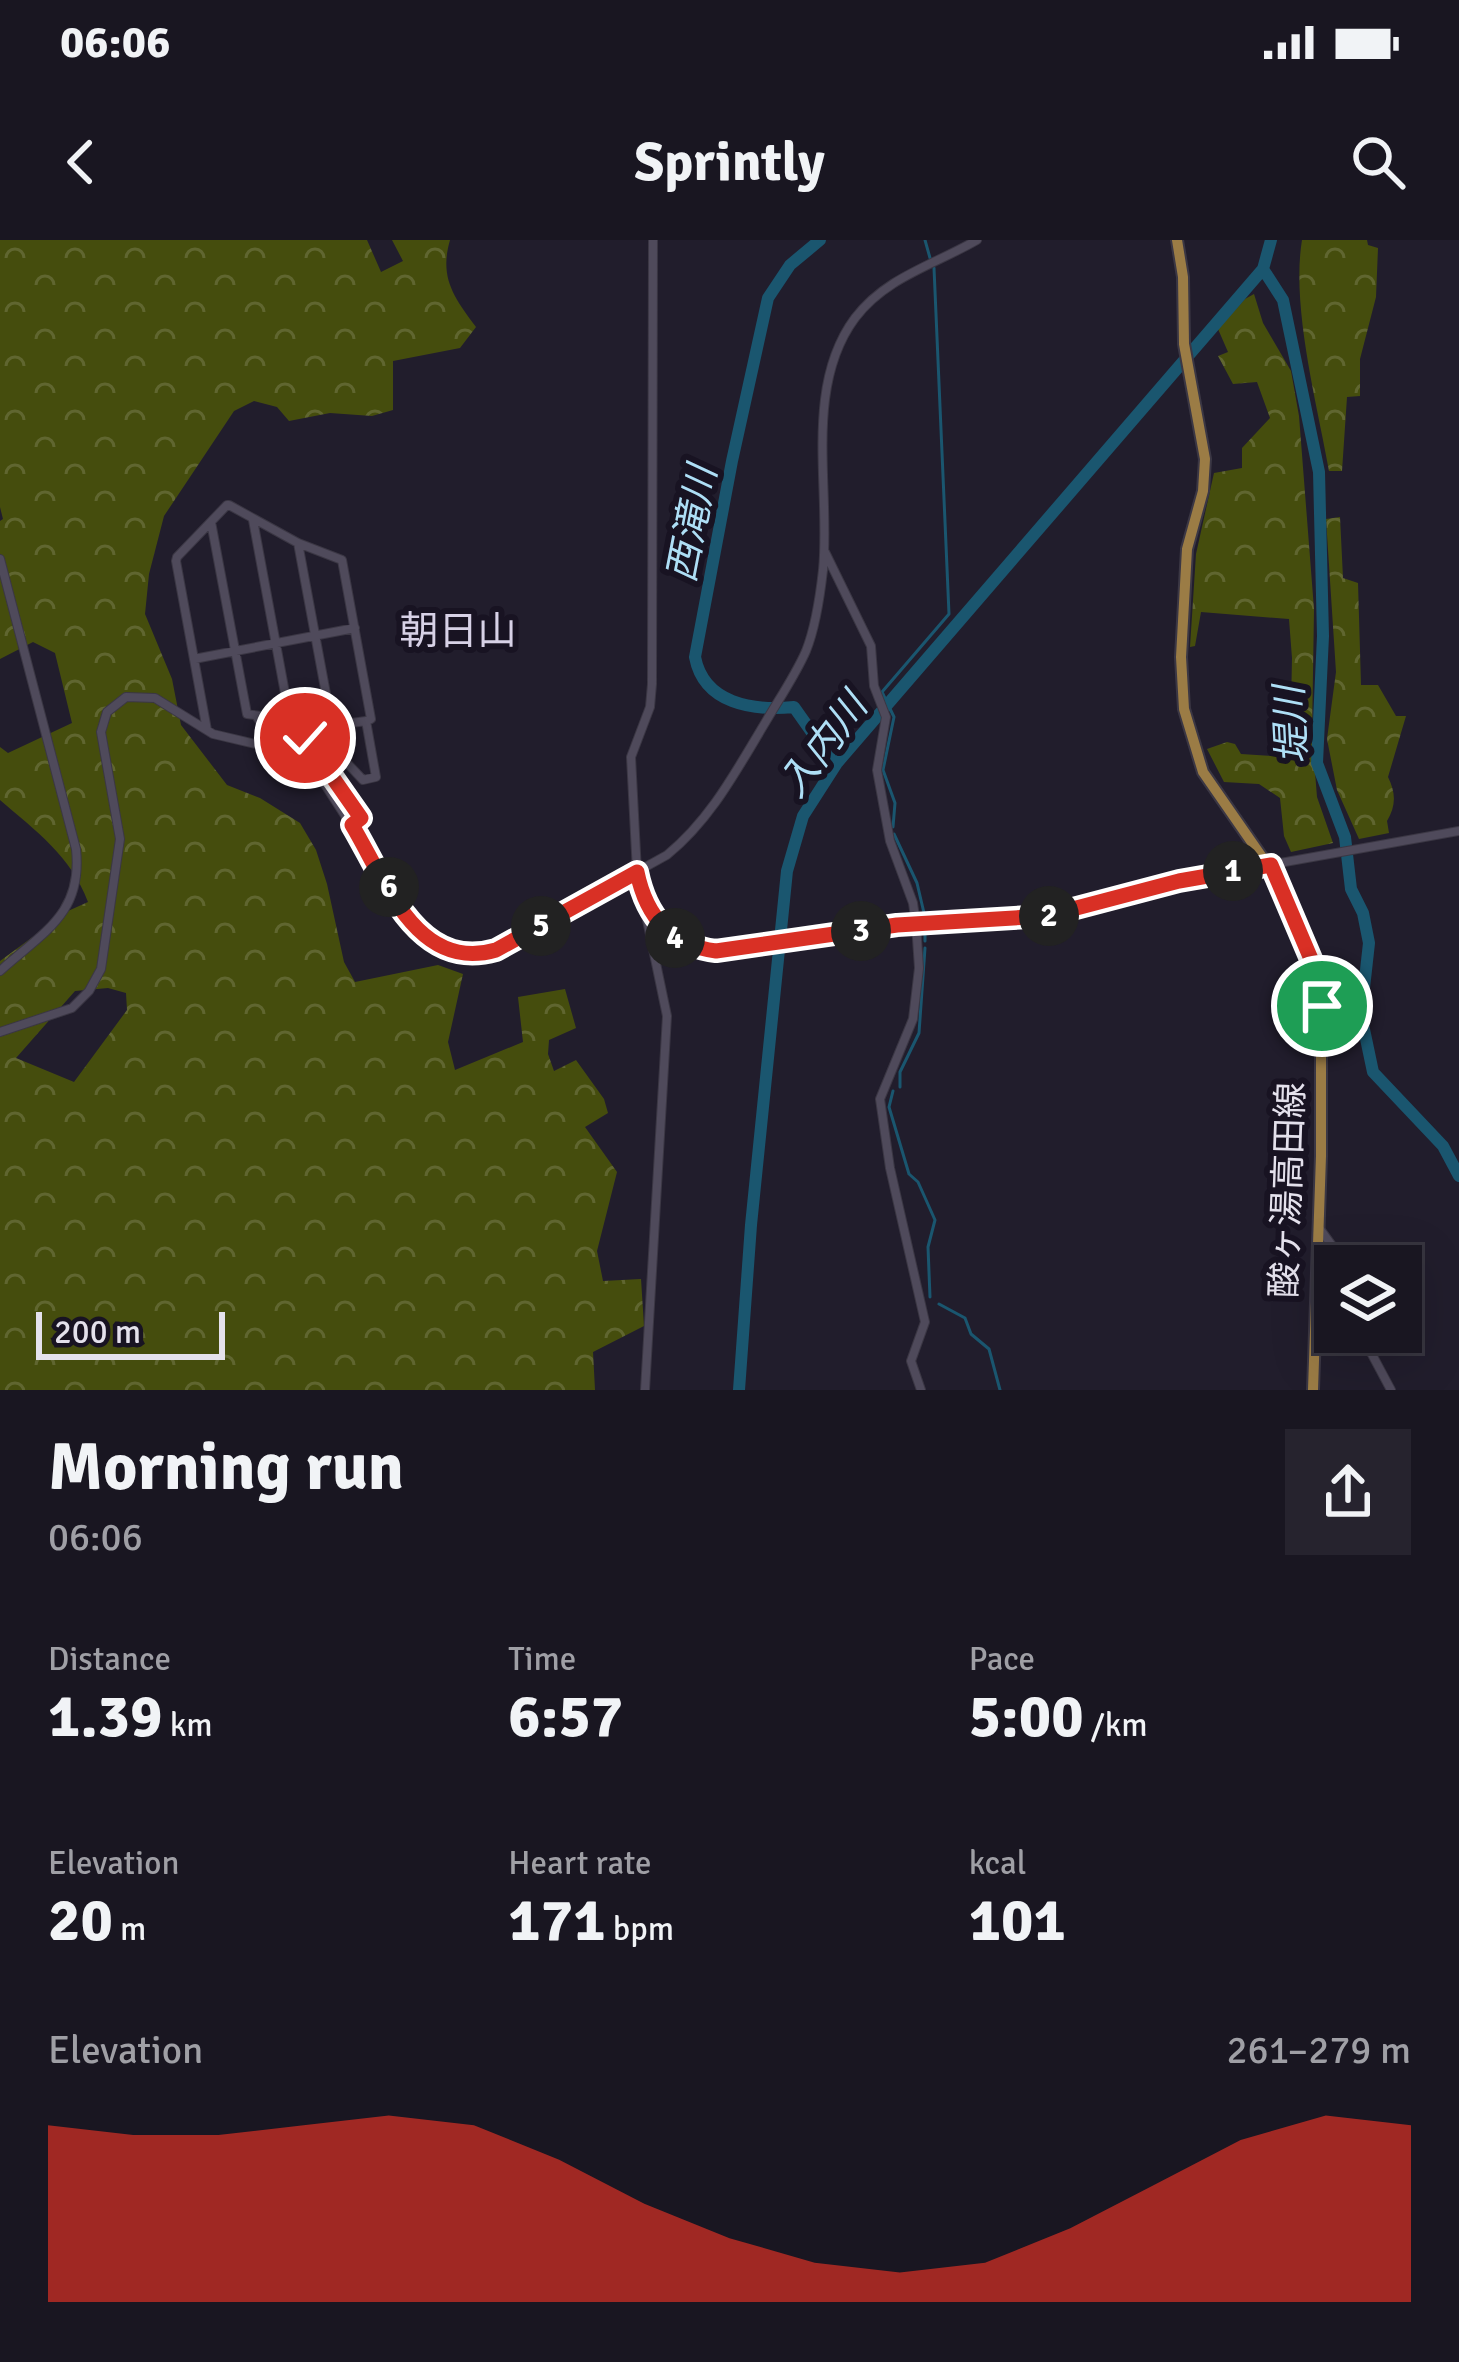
<!DOCTYPE html>
<meta charset="utf-8">
<style>
body{margin:0;font-family:Signika,"Noto Sans JP",sans-serif;background:#26232e;color:#f1f3f6;height:100vh;display:flex;flex-direction:column;font-size:45px;white-space:nowrap}
*{box-sizing:border-box;margin:0}
p{font-size:39px;color:#9f9fa5}
.icon{flex:none;width:66px;height:66px;fill:none;stroke:currentColor;stroke-width:2;stroke-linecap:round;stroke-linejoin:round}
.map{position:relative;height:1150px;overflow:hidden}
.side{display:flex;flex-direction:column;background:#191621;flex:1}
.side>*{flex:none}
.tools{position:absolute;left:1314px;top:1005px;display:grid;gap:24px}
.tools a{display:grid;place-items:center;width:108px;height:108px;border-radius:0px;background:#191621;box-shadow:0 12px 48px #0002,0 0 0 3px #37353f;font-size:60px}
.scale{position:absolute;left:36px;bottom:30px;width:189px;box-sizing:border-box;padding-left:12px;border:6px solid #e4e1ec;border-top:0;font-size:33px;line-height:42px;white-space:nowrap;color:#e4e1ec;-webkit-text-stroke:9px #181322;paint-order:stroke}
.pin{position:absolute;display:grid;place-items:center;width:102px;height:102px;color:#fff;margin:-51px;border:6px solid #fff;border-radius:50%;box-shadow:0 3px 12px #0007}
.km{position:absolute;width:60px;height:60px;margin:-30px;border-radius:50%;background:#222;color:#fff;font-size:33px;line-height:60px;text-align:center}
.round{display:grid;place-items:center;flex:none;width:126px;height:126px;border-radius:0px;background:#26232e}
.summary{display:flex;align-items:center;justify-content:space-between;height:204px;padding:0 48px}
h1{font-size:66px;font-weight:700;line-height:90px}
.figures{display:grid;grid-template-columns:repeat(3,1fr);gap:18px;height:204px;padding:12px 48px}
.figures div{display:grid;align-content:center}
.figures b{font-size:60px;font-weight:700}
.figures small{font-size:33px;font-weight:400}
.figures p{font-size:33px}
.chart{height:336px;padding:24px 48px}
.chart p{display:flex;justify-content:space-between}
.chart svg{width:100%;height:216px;margin-top:12px;fill:#d93025;opacity:.7}
.status{display:flex;justify-content:space-between;align-items:center;height:84px;padding:0 60px;background:#191621;direction:ltr}
.status svg{height:33px;fill:currentColor}
header{display:flex;justify-content:space-between;align-items:center;height:156px;padding:0 48px;background:#191621;font-size:54px;font-weight:700}
.map>svg:first-child{display:block}
.forest{fill:url(#forest-crowns);fill-rule:evenodd}
.lines{fill:none;stroke-linecap:round;stroke-linejoin:round}
.stream{stroke:#1a566f;stroke-width:3}
.river{stroke:#1a566f;stroke-width:12}
.minor-casing{stroke:#3b3744;stroke-width:10}
.major-casing{stroke:#3b3744;stroke-width:14}
.minor{stroke:#4f4a5b;stroke-width:8}
.major{stroke:#9b7c45;stroke-width:10}
.route-casing{stroke:#fff;stroke-width:24}
.route{stroke:#d93025;stroke-width:15}
.labels{text-anchor:middle;dominant-baseline:central;stroke-width:12;stroke-linejoin:round;paint-order:stroke}
.street-label{font-size:36px;fill:#e4e1ec;stroke:#181322}
.water-label{font-size:39px;font-style:italic;fill:#aedff6;stroke:#181322}
.neighbourhood-label{font-size:39px;fill:#d7d1e6;stroke:#181322}
</style>
<div class="status"><b>06:06</b><svg viewBox="0 0 49 12"><path d="M0 12V9h3v3zM5 12V6h3v6zM10 12V3h3v9zM15 12V0h3v12zM26 1h20v11H26zM47 4h2v5h-2z"/></svg></div>
<header><svg class="icon" aria-label="back" viewBox="0 0 24 24"><path d="M15 5l-7 7 7 7"/></svg>Sprintly<svg class="icon" aria-label="search" viewBox="0 0 24 24"><circle cx="10" cy="10" r="6"/><path d="M15 15l6 6"/></svg></header>
<div class="map">
<svg width="1459" height="1150" viewBox="0 0 1459 1150">
<defs>
<pattern id="forest-crowns" width="20" height="18" patternUnits="userSpaceOnUse" patternTransform="scale(3)"><rect width="20" height="18" fill="#454d0d"/><path d="M2 6a3 3 0 1 1 6 0M12 15a3 3 0 1 1 6 0" fill="none" stroke="#606630"/></pattern>
</defs>
<rect width="100%" height="100%" fill="#211d2c"/>
<!-- forest -->
<path class="forest" d="M0,0H367L381,32L403,21L392,0H450C439,38 454,57 476,87L460,108L393,121V170L372,176L330,173L289,181L277,167L254,161L234,171L164,276L149,334L145,374L172,439L181,485L227,545L260,558L300,583L316,610L327,644L344,722L355,742L438,725L463,734L448,802L455,830L523,802L518,757L565,749L576,788L549,800L548,814L554,831L576,820L604,859L608,873L585,887L617,932L597,1011L603,1041L641,1039L644,1086L593,1112L595,1150H0V721L68,671L88,662C71,616 36,591 0,560V507L8,513L72,483L55,413L33,402L0,419V281L3,279L0,267ZM108,748L126,753L127,770L74,842L16,818L75,751Z
M1302,0H1367L1368,5L1378,8L1376,57L1360,119V156L1347,157L1342,231H1329C1317,163 1291,67 1302,0Z
M1254,54L1263,83L1291,131L1299,176L1314,369L1312,495L1317,557L1333,603L1291,612L1284,596L1280,558L1259,544L1224,542L1207,509L1227,502L1235,504L1241,514L1290,517L1292,418L1289,379L1201,372L1195,406L1190,407L1196,314L1214,233L1242,228V208L1270,178L1257,142L1233,144L1218,116L1228,112L1218,89L1245,59Z
M1340,277L1343,338L1358,343L1361,445H1378L1396,476H1406L1388,537C1396,553 1396,566 1387,581L1389,593L1359,599L1337,550L1327,499L1336,432L1326,279Z"/>
<g class="lines">
<!-- stream -->
<path class="stream" d="M925,0L930,18
M893,587L895,563L883,530L894,477L882,452L949,374L934,28
M894,594L917,643L924,673
M925,694V701
M900,847V832L919,793L925,708
M893,851L889,867L909,934L918,942L935,980L928,1007L930,1057
M939,1064L965,1078L971,1094L989,1109L1000,1150"/>
<!-- river -->
<path class="river" d="M820,0L790,25L768,58L732,221L695,417C704,464 753,471 794,467L830,518
M1271,0L1263,29L1283,60L1319,232L1323,396L1317,523L1345,597L1351,649L1363,673L1369,703L1361,775L1373,832L1443,906L1459,936
M739,1150L751,985L787,631L803,576L837,523L1263,29"/>
<defs>
<path id="minor" d="M253,280L290,480
M298,303L332,486
M825,312L871,406L874,446L886,477L877,530L890,601L913,663L916,684L919,728L913,779L880,859L890,928L925,1082L911,1121L921,1150
M0,319L76,609C83,674 43,692 0,731
M194,419L355,388
M257,477L261,484L293,492L309,503L361,578L353,585
M329,486L366,481
M207,490L176,321L177,317L227,265H229L298,303L342,320L371,479L366,481L376,537L363,540L315,489L296,481L247,474L211,282
M646,662L657,682L680,701L705,709H736L897,685L1046,677L1179,641L1459,591
M0,792L72,768L89,751L101,729L120,599L101,492L107,472L126,457L155,458L213,494L281,510L300,518L324,543L424,698L458,715L482,714L503,706L667,615C711,579 736,531 765,483C779,459 795,436 806,411C816,386 820,357 823,330C831,249 803,148 855,78C886,37 934,25 977,0
M1320,989L1347,1026
M1360,1092L1391,1150
M645,1150L667,776L637,632L631,517L650,467L652,444L653,0"/>
<path id="major" d="M1177,0L1183,37L1184,104L1205,219L1203,251L1187,309L1181,417L1184,469L1203,532L1280,643L1311,719L1321,755V916L1313,1150"/>
</defs>
<!-- minor casing -->
<use href="#minor" class="minor-casing"/>
<!-- major casing -->
<use href="#major" class="major-casing"/>
<!-- minor -->
<use href="#minor" class="minor"/>
<!-- major -->
<use href="#major" class="major"/>
</g>
<g class="lines">
<defs>
<path id="route" d="M305,498L361,578L352,585C385,640 417,733 496,710L637,632C646,676 670,705 716,711L897,685L1046,676L1179,641L1271,625L1311,719L1322,766"/>
</defs>
<!-- route casing -->
<use href="#route" class="route-casing"/>
<!-- route -->
<use href="#route" class="route"/>
</g>
<g class="labels">
<!-- street labels -->
<g class="street-label">
<text transform="translate(1288 950) rotate(-88)">酸ヶ湯高田線</text>
</g>
<!-- water labels -->
<g class="water-label">
<text transform="translate(692 284) rotate(-79)">西滝川</text>
<text transform="translate(1291 485) rotate(-93)">堤川</text>
<text transform="translate(823 505) rotate(-53)">入内川</text>
</g>
<!-- neighbourhood labels -->
<g class="neighbourhood-label">
<text x="458" y="391">朝日山</text>
</g>
</g>
</svg>
<div class="tools">
<a><svg class="icon" aria-label="layers" viewBox="0 0 24 24"><path d="M12 4l9 5-9 5-9-5zM3 14l9 5 9-5"/></svg></a>
</div>
<div class="scale">200 m</div>
<div class="pin" style="left:1322px;top:766px;background:#1e9e55"><svg class="icon" aria-label="arrive" viewBox="0 0 24 24"><path d="M6 21V4h12l-3 4 3 4H6"/></svg></div>
<div class="pin" style="left:305px;top:498px;background:#d93025"><svg class="icon" aria-label="check" viewBox="0 0 24 24"><path d="M5 12l5 5 9-10"/></svg></div>
<b class="km" style="left:1233px;top:631px">1</b>
<b class="km" style="left:1049px;top:676px">2</b>
<b class="km" style="left:861px;top:691px">3</b>
<b class="km" style="left:675px;top:698px">4</b>
<b class="km" style="left:541px;top:686px">5</b>
<b class="km" style="left:389px;top:647px">6</b>
</div>
<section class="side">
<div class="summary"><div><h1>Morning run</h1><p>06:06</p></div><a class="round"><svg class="icon" aria-label="share" viewBox="0 0 24 24"><path d="M12 15V3M7 8l5-5 5 5M5 13v7h14v-7"/></svg></a></div>
<div class="figures">
<div><p>Distance</p><b>1.39<small> km</small></b></div>
<div><p>Time</p><b>6:57</b></div>
<div><p>Pace</p><b>5:00<small> /km</small></b></div>
</div>
<div class="figures">
<div><p>Elevation</p><b>20<small> m</small></b></div>
<div><p>Heart rate</p><b>171<small> bpm</small></b></div>
<div><p>kcal</p><b>101</b></div>
</div>
<div class="chart"><p><span>Elevation</span>261–279 m</p>
<svg viewBox="0 0 160 44" preserveAspectRatio="none"><path d="M0 44V8L10 10L20 10L30 8L40 6L50 8L60 15L70 24L80 31L90 36L100 38L110 36L120 29L130 20L140 11L150 6L160 8V44z"/></svg>
</div>
</section>
